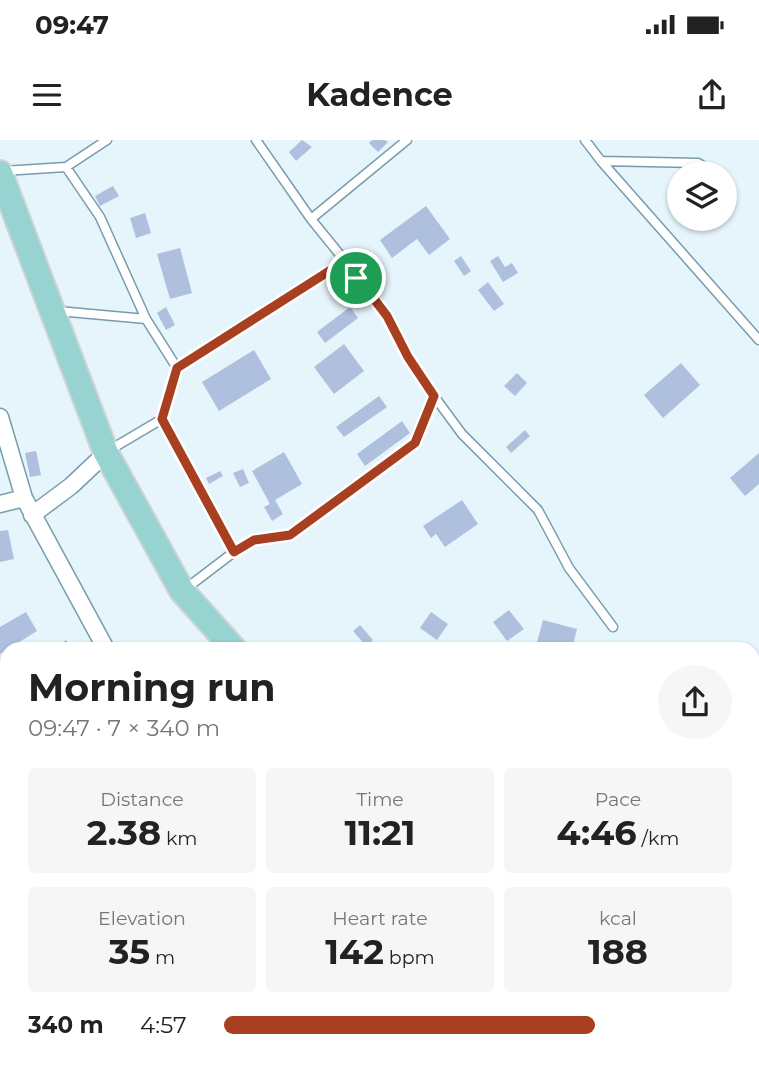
<!DOCTYPE html>
<meta charset="utf-8">
<style>
body{margin:0;font-family:Montserrat,sans-serif;background:#f6f6f6;color:#222;height:100vh;display:flex;flex-direction:column;font-size:26px;white-space:nowrap}
*{box-sizing:border-box;margin:0}
p{font-size:23px;color:#767676}
.icon{flex:none;width:38px;height:38px;fill:none;stroke:currentColor;stroke-width:2;stroke-linecap:round;stroke-linejoin:round}
.map{position:relative;flex:1;overflow:hidden}
.details{position:absolute;left:0px;top:502px;width:760px;height:425px;display:flex;flex-direction:column;background:#fff;border-radius:21px 21px 0 0;box-shadow:0 2px 5px #0004}
.details>*{flex:none}
.controls{position:absolute;left:667px;top:21px;display:grid;gap:14px}
.controls a{display:grid;place-items:center;width:70px;height:70px;border-radius:50%;background:#fff;box-shadow:0 2px 5px #0004;font-size:35px}
.pin{position:absolute;display:grid;place-items:center;width:60px;height:60px;color:#fff;margin:-30px;border:4px solid #fff;border-radius:50%;box-shadow:0 2px 7px #0007}
.round{display:grid;place-items:center;flex:none;width:74px;height:74px;border-radius:37px;background:#f6f6f6}
.overview{display:flex;align-items:center;justify-content:space-between;height:119px;padding:0 28px}
h1{font-size:38px;font-weight:700;line-height:52px}
.metrics{display:grid;grid-template-columns:repeat(3,1fr);gap:10px;height:119px;padding:7px 28px}
.metrics div{display:grid;align-content:center;border-radius:7px;background:#f6f6f6;text-align:center}
.metrics b{font-size:35px;font-weight:700}
.metrics small{font-size:19px;font-weight:400}
.metrics p{font-size:19px}
ul{padding:0 28px;list-style:none;font-size:23px}
li{display:grid;grid-template-columns:112px 84px 1fr;align-items:center;height:52px}
li i{height:18px;border-radius:9px;background:#a73f20}
.status{display:flex;justify-content:space-between;align-items:center;height:49px;padding:0 35px;background:#fff;direction:ltr}
.status svg{height:19px;fill:currentColor}
header{display:flex;justify-content:space-between;align-items:center;height:91px;padding:0 28px;background:#fff;font-size:32px;font-weight:700}
.map>svg:first-child{display:block}
.building{fill:#aec0dd}
.lines{fill:none;stroke-linecap:round;stroke-linejoin:round}
.lane-casing{stroke:#779cab;stroke-width:11}
.street-casing{stroke:#779cab;stroke-width:19}
.secondary-casing{stroke:#779cab;stroke-width:26}
.primary-casing{stroke:#d1d4d5;stroke-width:28}
.lane{stroke:#fff;stroke-width:8}
.street{stroke:#fff;stroke-width:16}
.secondary{stroke:#fff;stroke-width:23}
.primary{stroke:#97d3d0;stroke-width:24}
.route-casing{stroke:#fff;stroke-width:14}
.route{stroke:#a73f20;stroke-width:9}
</style>
<div class="status"><b>09:47</b><svg viewBox="0 0 49 12"><path d="M0 12V9h3v3zM5 12V6h3v6zM10 12V3h3v9zM15 12V0h3v12zM26 1h20v11H26zM47 4h2v5h-2z"/></svg></div>
<header><svg class="icon" aria-label="menu" viewBox="0 0 24 24"><path d="M4 6h16M4 12h16M4 18h16"/></svg>Kadence<svg class="icon" aria-label="share" viewBox="0 0 24 24"><path d="M12 15V3M7 8l5-5 5 5M5 13v7h14v-7"/></svg></header>
<div class="map">
<svg width="759" height="927" viewBox="0 0 759 927">
<rect width="100%" height="100%" fill="#e6f5fc"/>
<!-- building -->
<path class="building" d="M302,0L312,7L296,21L289,12Z
M372,0H385L388,2L378,12L369,3Z
M113,46L119,56L100,66L95,56Z
M426,66L450,99L429,115L417,99L392,118L380,100Z
M145,73L151,93L136,98L130,78Z
M180,108L192,153L170,159L157,114Z
M461,116L471,131L464,136L454,121Z
M498,116L505,127L512,123L518,133L503,142L490,121Z
M488,142L504,164L494,171L478,150Z
M166,167L175,185L166,190L157,173Z
M350,167L358,178L325,203L317,192Z
M344,204L364,231L334,254L314,227Z
M254,210L271,239L219,271L202,242Z
M681,223L700,245L663,278L644,255Z
M517,233L527,243L515,256L504,246Z
M379,256L387,267L344,297L336,287Z
M402,281L410,293L365,326L357,314Z
M525,290L530,296L511,313L506,307Z
M36,311L41,335L30,337L25,313Z
M284,312L302,344L275,360L283,374L272,381L264,367L270,364L252,331Z
M759,313V344L745,356L730,338Z
M243,329L249,343L240,347L233,333Z
M220,331L223,336L209,344L206,338Z
M462,360L478,384L445,407L436,394L431,398L423,386Z
M8,390L14,419L0,422V391Z
M509,470L524,489L507,501L493,482Z
M26,472L37,491L0,514V487Z
M431,472L448,484L437,500L420,488Z
M543,480L577,489L572,509L536,506Z
M360,485L373,500L366,506L353,491Z
M66,500L73,509H57L56,507Z
M7,620V641L0,642V621Z
M215,920H260L254,927H208Z
M567,920H610L609,927H566Z
M626,920H712V927H625Z"/>
<g class="lines">
<defs>
<path id="lane" d="M256,0L311,79
M585,0L601,21L759,200
M601,21L698,23L714,33
M66,27L100,77L146,179L177,228
M3,31L66,27L107,0
M345,121L387,176L408,217L434,256L462,294L538,370L569,428L613,487
M58,171L146,179
M162,279L234,412L254,400L290,395L415,303L434,256
M108,311L162,279L177,228L345,121L311,79L407,0
M184,450L234,412
M752,697L759,690
M752,821L759,839
M18,920L19,927
M542,927L543,920"/>
<path id="street" d="M0,277L24,358L106,509
M0,364L24,358
M32,375L71,346L106,313
M0,712L7,746
M0,897L7,896"/>
<path id="secondary" d="M297,927L304,920"/>
<path id="primary" d="M0,33L106,313L182,451L234,509
M752,878L759,879"/>
</defs>
<!-- lane casing -->
<use href="#lane" class="lane-casing"/>
<!-- street casing -->
<use href="#street" class="street-casing"/>
<!-- secondary casing -->
<use href="#secondary" class="secondary-casing"/>
<!-- primary casing -->
<use href="#primary" class="primary-casing"/>
<!-- lane -->
<use href="#lane" class="lane"/>
<!-- street -->
<use href="#street" class="street"/>
<!-- secondary -->
<use href="#secondary" class="secondary"/>
<!-- primary -->
<use href="#primary" class="primary"/>
</g>
<g class="lines">
<defs>
<path id="route" d="M345,121L387,176L408,217L434,256L415,303L290,395L254,400L234,412L162,279L177,228Z"/>
</defs>
<!-- route casing -->
<use href="#route" class="route-casing"/>
<!-- route -->
<use href="#route" class="route"/>
</g>
</svg>
<div class="controls">
<a><svg class="icon" aria-label="layers" viewBox="0 0 24 24"><path d="M12 4l9 5-9 5-9-5zM3 14l9 5 9-5"/></svg></a>
</div>
<div class="pin" style="left:356px;top:138px;background:#1e9e55"><svg class="icon" aria-label="arrive" viewBox="0 0 24 24"><path d="M6 21V4h12l-3 4 3 4H6"/></svg></div>
<section class="details">
<div class="overview"><div><h1>Morning run</h1><p>09:47 · 7 × 340 m</p></div><a class="round"><svg class="icon" aria-label="share" viewBox="0 0 24 24"><path d="M12 15V3M7 8l5-5 5 5M5 13v7h14v-7"/></svg></a></div>
<div class="metrics">
<div><p>Distance</p><b>2.38<small> km</small></b></div>
<div><p>Time</p><b>11:21</b></div>
<div><p>Pace</p><b>4:46<small> /km</small></b></div>
</div>
<div class="metrics">
<div><p>Elevation</p><b>35<small> m</small></b></div>
<div><p>Heart rate</p><b>142<small> bpm</small></b></div>
<div><p>kcal</p><b>188</b></div>
</div>
<ul>
<li><b>340 m</b>4:57<i style="width:73%"></i></li>
</ul>
</section>
</div>
